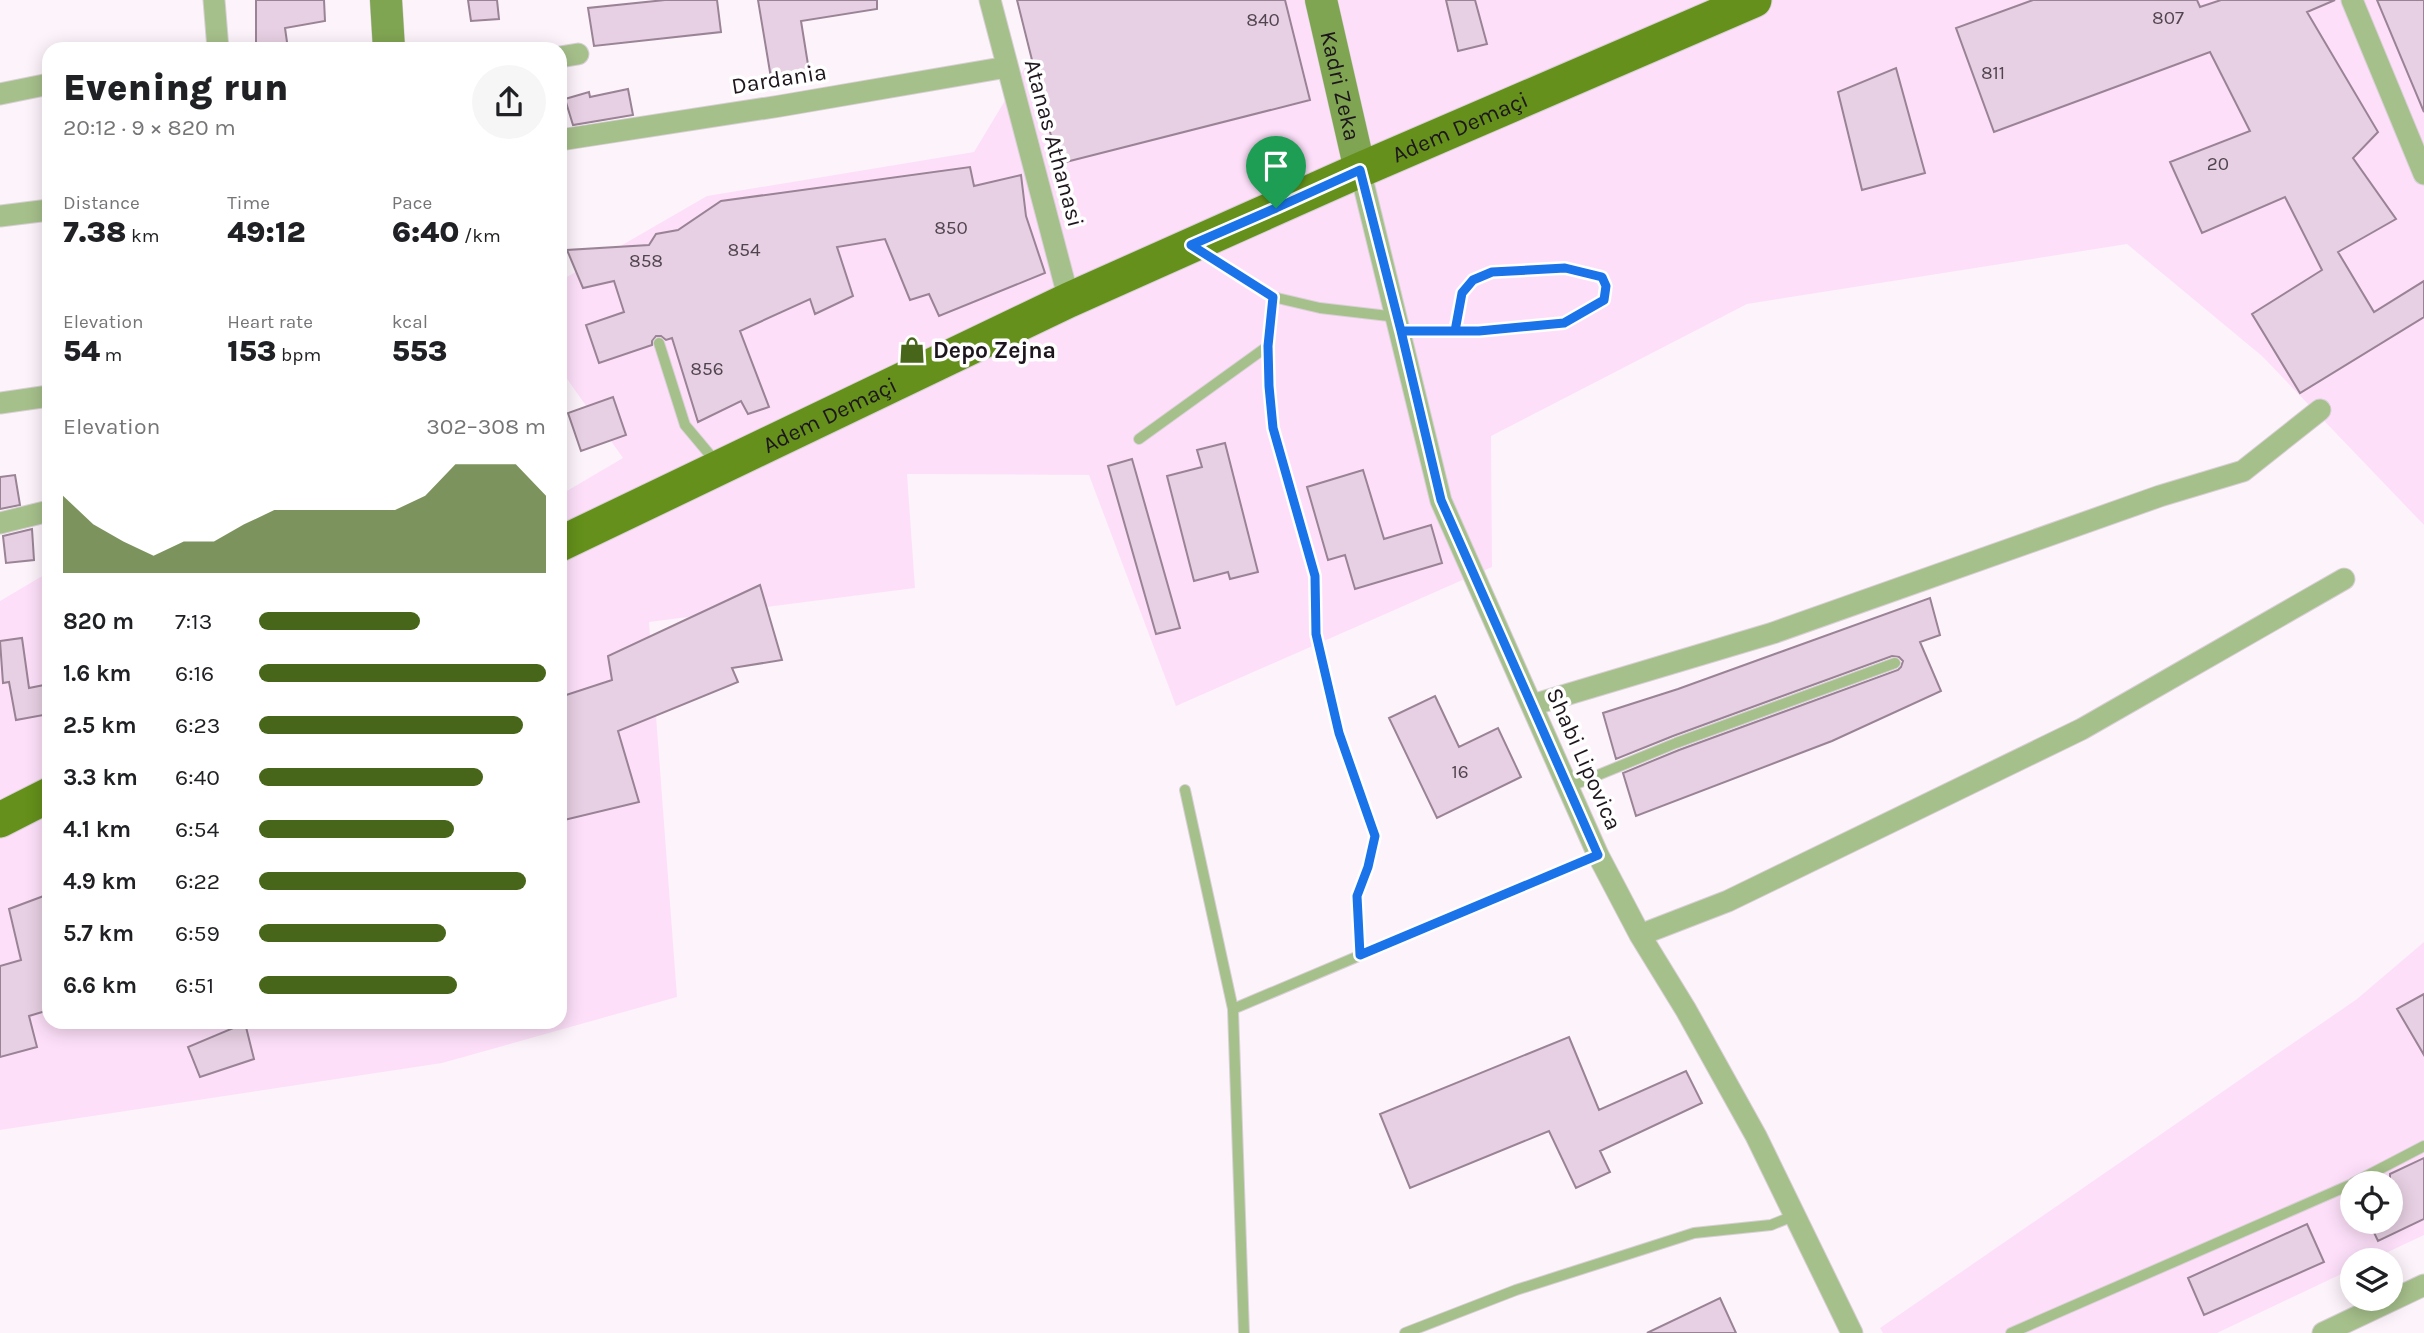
<!DOCTYPE html>
<meta charset="utf-8">
<style>
body{margin:0;font-family:Karla,sans-serif;background:#f6f6f6;color:#202124;height:100vh;display:flex;flex-direction:column;font-size:26px;white-space:nowrap}
*{box-sizing:border-box;margin:0}
p{font-size:23px;color:#757577}
.icon{flex:none;width:38px;height:38px;fill:none;stroke:currentColor;stroke-width:2;stroke-linecap:round;stroke-linejoin:round}
.map{position:relative;flex:1;overflow:hidden}
.panel{position:absolute;left:42px;top:42px;width:525px;height:987px;display:flex;flex-direction:column;background:#fff;border-radius:21px;box-shadow:0 4px 18px #0003}
.panel>*{flex:none}
.controls{position:absolute;left:2340px;top:1171px;display:grid;gap:14px}
.controls a{display:grid;place-items:center;width:63px;height:63px;border-radius:50%;background:#fff;box-shadow:0 4px 18px #0003;font-size:35px}
.pin{position:absolute;display:grid;place-items:center;width:60px;height:60px;color:#fff;margin:-72px -30px;border-radius:50% 50% 50% 0;rotate:-45deg;box-shadow:0 0 7px #0007}
.pin .icon{rotate:45deg}
.round{display:grid;place-items:center;flex:none;width:74px;height:74px;border-radius:37px;background:#f6f6f6}
.headline{display:flex;align-items:center;justify-content:space-between;height:119px;padding:0 21px}
h1{font-size:38px;font-weight:800;line-height:52px}
.figures{display:grid;grid-template-columns:repeat(3,1fr);gap:10px;height:119px;padding:7px 21px}
.figures div{display:grid;align-content:center}
.figures b{font-size:30px;font-weight:800}
.figures small{font-size:19px;font-weight:400}
.figures p{font-size:19px}
.chart{height:196px;padding:14px 21px}
.chart p{display:flex;justify-content:space-between}
.chart svg{width:100%;height:126px;margin-top:7px;fill:#47661a;opacity:.7}
ul{padding:0 21px;list-style:none;font-size:23px}
li{display:grid;grid-template-columns:112px 84px 1fr;align-items:center;height:52px}
li i{height:18px;border-radius:9px;background:#47661a}
.map>svg:first-child{display:block}
.built{fill:#fddff9;fill-rule:evenodd}
.building{fill:#e7d0e3;stroke:#998395;stroke-width:2}
.lines{fill:none;stroke-linecap:round;stroke-linejoin:round}
.lane-casing{stroke:#d9d0d7;stroke-width:12}
.street-casing{stroke:#d9d0d7;stroke-width:23}
.secondary-casing{stroke:#d9d0d7;stroke-width:33}
.primary-casing{stroke:#d9d0d7;stroke-width:37}
.lane{stroke:#a6c08b;stroke-width:10}
.street{stroke:#a6c08b;stroke-width:21}
.secondary{stroke:#80a552;stroke-width:32}
.primary{stroke:#64901b;stroke-width:35}
.route-casing{stroke:#fff;stroke-width:14}
.route{stroke:#1a73e8;stroke-width:9}
.labels{text-anchor:middle;dominant-baseline:central;stroke-width:7;stroke-linejoin:round;paint-order:stroke}
.number-label{font-size:19px;fill:#50444e}
.street-label{font-size:23px;fill:#1e161d;stroke:#fff}
.poi-label{font-size:23px;font-weight:bold;fill:#1e161d;stroke:#fff;text-anchor:start}
</style>
<div class="map">
<svg width="2424" height="1333" viewBox="0 0 2424 1333">
<rect width="100%" height="100%" fill="#fdf3fb"/>
<!-- built -->
<path class="built" d="M1208,0H2424V525L2262,356L2127,244L1747,304L1491,436L1492,567L1176,706L1089,475L907,474L915,588L649,622L677,997L442,1063L0,1130V601L49,572V1022H560V495L623,458L560,369V281L707,196L974,152L1037,47Z
M2424,942V1235L2371,1260H2352V1269L2217,1333H1883L1880,1328L2357,999ZM2352,1183H2390V1222H2352Z"/>
<!-- building -->
<path class="building" d="M256,0H324L325,21L285,28L288,49H256Z
M468,0H497L499,19L471,21Z
M665,0H717L721,32L594,46L588,8Z
M758,0H877V9L801,21L810,77L772,84Z
M1017,0H1285L1310,100L1058,164Z
M1446,0H1475L1487,44L1458,51Z
M2033,0H2197L2200,7L2221,0H2335L2307,12L2378,132L2353,158L2396,219L2338,252L2374,312L2424,281V317L2300,393L2252,314L2322,270L2285,197L2202,233L2170,162L2250,131L2210,52L1994,132L1956,28Z
M2377,0H2424V112Z
M1896,68L1925,173L1862,190L1838,92Z
M628,89L633,115L573,125L565,99L589,92L590,97Z
M970,167L974,186L1021,175L1026,216L1045,273L939,316L929,294L910,300L885,239L837,247L853,296L815,314L810,299L740,331L769,407L748,414L741,401L698,422L672,338L666,340L661,336H656L652,341V345L599,363L586,325L624,312L614,281L583,288L567,250L649,245L656,234L678,230L721,201Z
M613,397L626,435L581,451L568,413Z
M1225,443L1258,572L1230,579L1228,572L1194,581L1167,476L1202,467L1197,450Z
M1132,459L1180,628L1156,634L1108,466Z
M1363,470L1384,539L1431,525L1442,563L1355,589L1345,555L1328,560L1307,487Z
M15,475L20,505L0,509V477Z
M32,529L34,560L6,563L3,536Z
M760,585L782,660L732,668L738,682L618,731L639,802L560,821V697L612,680L608,656Z
M1930,598L1940,635L1920,642L1941,691L1832,741L1636,816L1623,773L1679,750L1898,670L1901,667L1903,661L1899,657L1892,656L1673,736L1616,759L1603,713L1678,689Z
M22,638L29,688L49,684V714L16,720L9,682L3,683L0,641Z
M1435,696L1459,747L1498,728L1521,777L1437,818L1389,718Z
M49,894V1010L29,1016L37,1047L0,1057V966L21,960L9,909Z
M2424,994V1055L2397,1009Z
M245,1023L254,1059L200,1077L188,1047Z
M1569,1037L1599,1110L1686,1071L1702,1103L1600,1151L1610,1172L1576,1188L1549,1131L1410,1188L1380,1114Z
M2424,1158V1219L2378,1241L2369,1222H2390V1174Z
M2307,1224L2324,1262L2204,1315L2188,1278Z
M1720,1298L1736,1333H1647Z"/>
<g class="lines">
<defs>
<path id="lane" d="M1198,251L1273,297L1320,308L1397,317
M1273,297L1268,346L1269,386L1273,428L1315,576L1316,634L1339,733L1375,836L1368,867L1357,896L1360,955
M1401,331H1479L1564,323L1604,300L1607,286L1602,277L1565,268L1492,272L1473,280L1462,293L1455,331
M659,343L685,425L716,462
M1139,439L1268,346
M1569,787L1676,743L1895,663
M1185,790L1233,1009L1244,1333
M1233,1009L1598,855
M2353,1183L2424,1146
M1405,1333L1516,1290L1694,1233L1771,1225L1796,1215
M2011,1333L2352,1184"/>
<path id="street" d="M214,0L218,49
M990,0L1069,300
M2352,0L2424,174
M560,57L578,54
M0,94L49,84
M560,140L780,106L1007,67
M1360,170L1441,501L1598,855L1640,935L1686,1010L1756,1136L1852,1333
M0,216L49,210
M0,403L49,396
M0,523L49,511
M1532,705L1773,633L2160,496L2243,471L2320,410
M1640,935L1728,901L2082,729L2344,579
M2323,1333L2424,1285"/>
<g id="secondary">
<path d="M386,0L389,49"/>
<path id="s1" d="M1321,0L1360,170"/>
</g>
<g id="primary">
<path id="s2" d="M560,544L1069,300L1360,170L1754,0"/>
<path d="M0,820L49,795"/>
</g>
</defs>
<!-- lane casing -->
<use href="#lane" class="lane-casing"/>
<!-- street casing -->
<use href="#street" class="street-casing"/>
<!-- secondary casing -->
<use href="#secondary" class="secondary-casing"/>
<!-- primary casing -->
<use href="#primary" class="primary-casing"/>
<!-- lane -->
<use href="#lane" class="lane"/>
<!-- street -->
<use href="#street" class="street"/>
<!-- secondary -->
<use href="#secondary" class="secondary"/>
<!-- primary -->
<use href="#primary" class="primary"/>
</g>
<g class="lines">
<defs>
<path id="route" d="M1276,208L1191,245L1273,297L1268,346L1269,386L1273,428L1315,576L1316,634L1339,733L1375,836L1368,867L1357,896L1360,955L1598,855L1441,500L1401,331H1455L1462,293L1473,280L1492,272L1565,268L1602,277L1606,286L1604,300L1564,323L1479,331H1401L1360,170L1276,208"/>
</defs>
<!-- route casing -->
<use href="#route" class="route-casing"/>
<!-- route -->
<use href="#route" class="route"/>
</g>
<!-- icons -->
<defs>
<symbol id="shop-bare" viewBox="-9 -9 18 18"><path d="M-5-2.5h2.3a2.7 3.5 0 0 1 5.4 0H5L5.5 6h-11ZM-1.5-2.5h3a1.5 2.3 0 0 0-3 0Z" fill="#47661a" stroke="#fff" stroke-width="2.5" paint-order="stroke"/></symbol>
</defs>
<g fill-rule="evenodd">
<use href="#shop-bare" x="893" y="331" width="38" height="38"/>
</g>
<g class="labels">
<!-- number labels -->
<g class="number-label">
<text x="2168" y="18">807</text>
<text x="1263" y="20">840</text>
<text x="1993" y="73">811</text>
<text x="2218" y="164">20</text>
<text x="951" y="228">850</text>
<text x="744" y="250">854</text>
<text x="646" y="261">858</text>
<text x="707" y="369">856</text>
<text x="1460" y="772">16</text>
</g>
<!-- street labels -->
<g class="street-label">
<text transform="translate(779 79) rotate(-9)">Dardania</text>
<text stroke="none"><textPath href="#s1" startOffset="88">Kadri Zeka</textPath></text>
<text stroke="none"><textPath href="#s2" startOffset="992">Adem Demaçi</textPath></text>
<text transform="translate(1054 143) rotate(75)">Atanas Athanasi</text>
<text stroke="none"><textPath href="#s2" startOffset="299">Adem Demaçi</textPath></text>
<text transform="translate(1584 759) rotate(66)">Shabi Lipovica</text>
</g>
<!-- poi labels -->
<g class="poi-label">
<text x="933" y="350">Depo Zejna</text>
</g>
</g>
</svg>
<div class="controls">
<a><svg class="icon" aria-label="locate" viewBox="0 0 24 24"><circle cx="12" cy="12" r="6"/><path d="M12 2v4M12 18v4M2 12h4M18 12h4"/></svg></a>
<a><svg class="icon" aria-label="layers" viewBox="0 0 24 24"><path d="M12 4l9 5-9 5-9-5zM3 14l9 5 9-5"/></svg></a>
</div>
<div class="pin" style="left:1276px;top:208px;background:#1e9e55"><svg class="icon" aria-label="arrive" viewBox="0 0 24 24"><path d="M6 21V4h12l-3 4 3 4H6"/></svg></div>
<section class="panel">
<div class="headline"><div><h1>Evening run</h1><p>20:12 · 9 × 820 m</p></div><a class="round"><svg class="icon" aria-label="share" viewBox="0 0 24 24"><path d="M12 15V3M7 8l5-5 5 5M5 13v7h14v-7"/></svg></a></div>
<div class="figures">
<div><p>Distance</p><b>7.38<small> km</small></b></div>
<div><p>Time</p><b>49:12</b></div>
<div><p>Pace</p><b>6:40<small> /km</small></b></div>
</div>
<div class="figures">
<div><p>Elevation</p><b>54<small> m</small></b></div>
<div><p>Heart rate</p><b>153<small> bpm</small></b></div>
<div><p>kcal</p><b>553</b></div>
</div>
<div class="chart"><p><span>Elevation</span>302–308 m</p>
<svg viewBox="0 0 160 44" preserveAspectRatio="none"><path d="M0 44V17L10 27L20 33L30 38L40 33L50 33L60 27L70 22L80 22L90 22L100 22L110 22L120 17L130 6L140 6L150 6L160 17V44z"/></svg>
</div>
<ul>
<li><b>820 m</b>7:13<i style="width:56%"></i></li>
<li><b>1.6 km</b>6:16<i style="width:100%"></i></li>
<li><b>2.5 km</b>6:23<i style="width:92%"></i></li>
<li><b>3.3 km</b>6:40<i style="width:78%"></i></li>
<li><b>4.1 km</b>6:54<i style="width:68%"></i></li>
<li><b>4.9 km</b>6:22<i style="width:93%"></i></li>
<li><b>5.7 km</b>6:59<i style="width:65%"></i></li>
<li><b>6.6 km</b>6:51<i style="width:69%"></i></li>
</ul>
</section>
</div>
